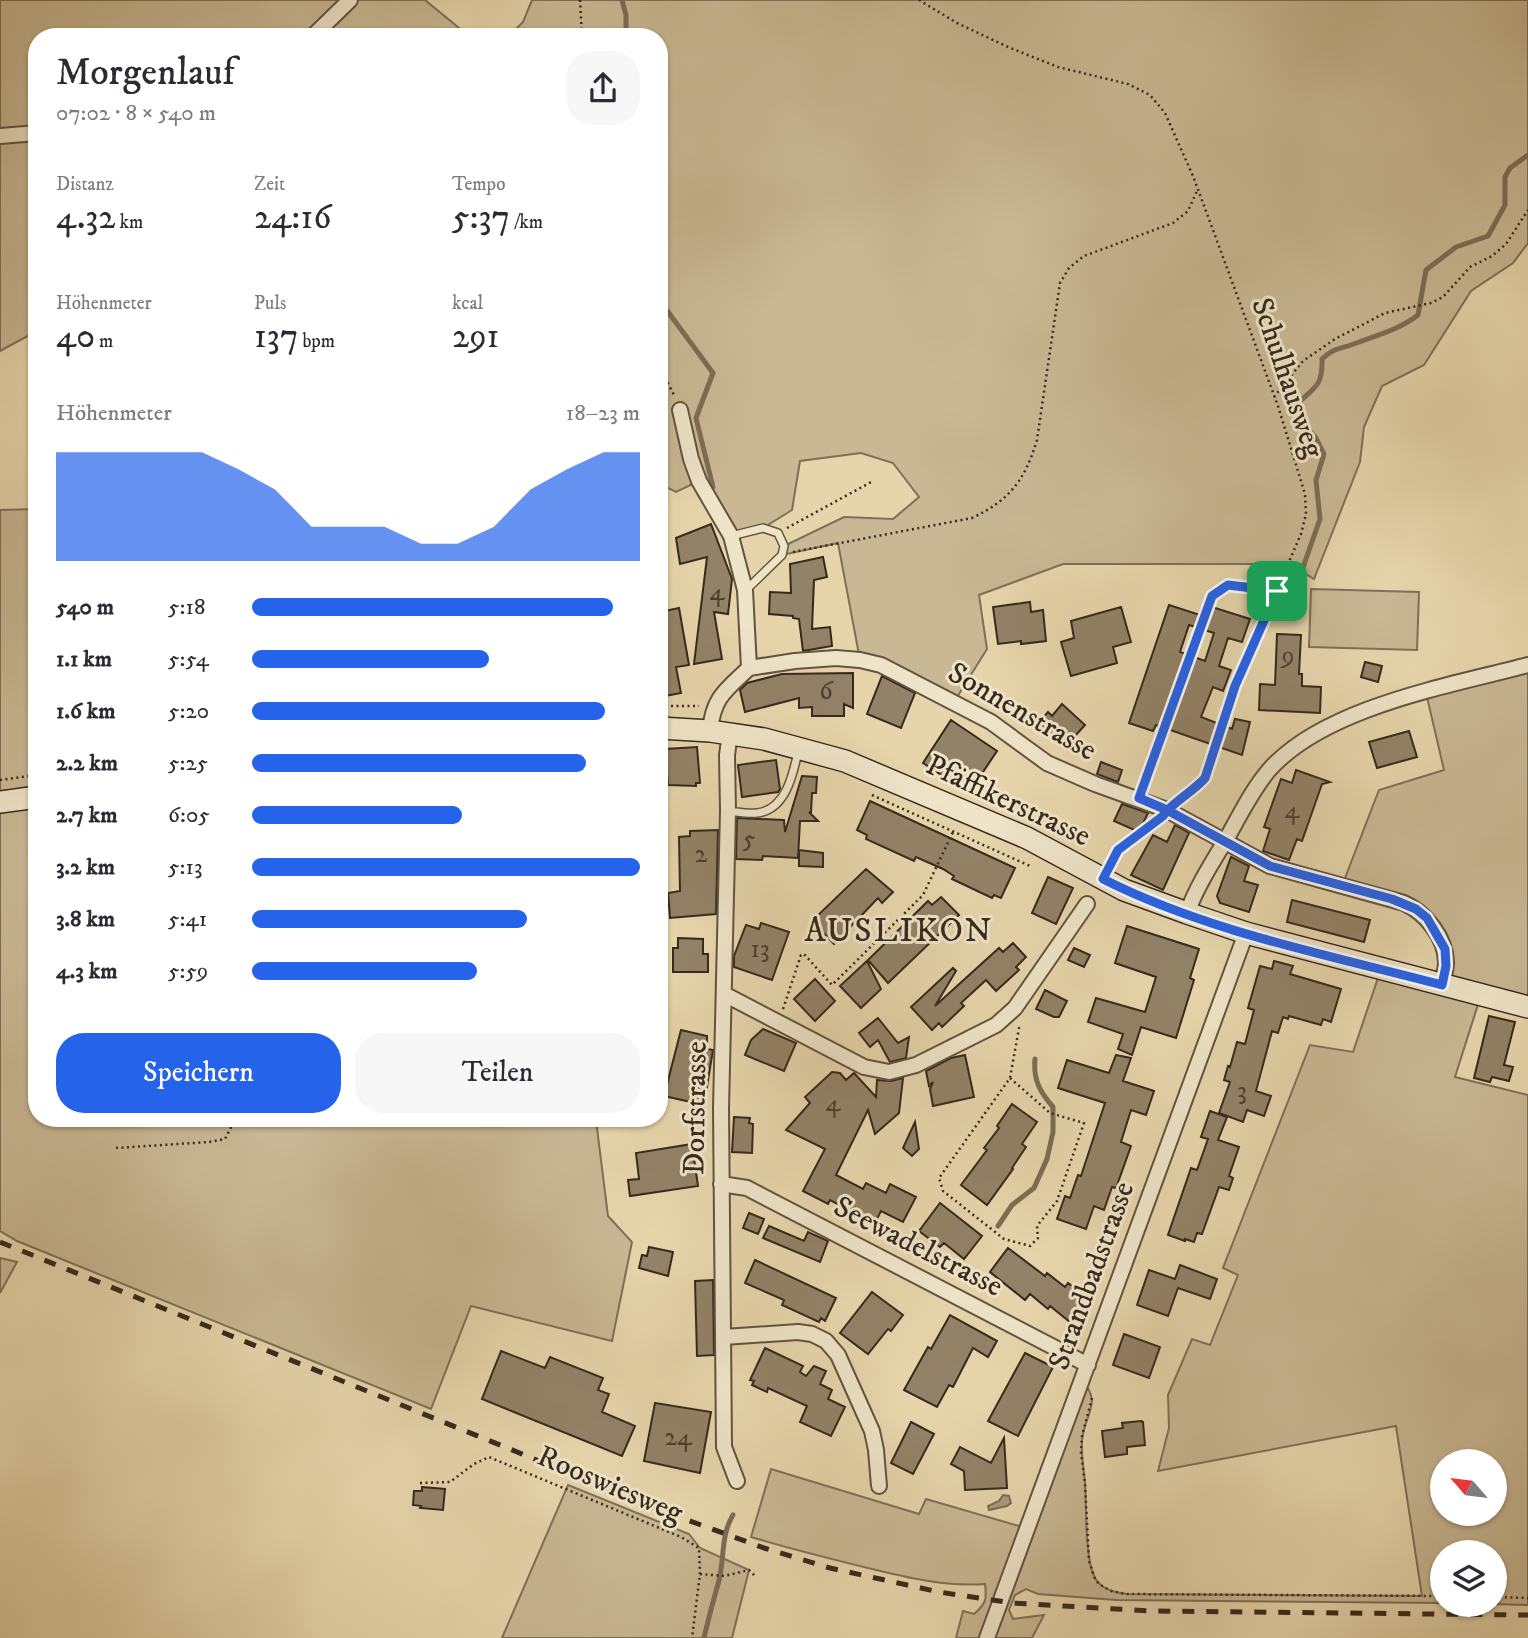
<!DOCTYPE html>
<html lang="de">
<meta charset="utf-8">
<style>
body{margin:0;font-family:"IM FELL DW Pica",serif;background:#f7f7f7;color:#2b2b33;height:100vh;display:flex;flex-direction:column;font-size:26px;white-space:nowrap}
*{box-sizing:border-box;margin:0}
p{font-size:23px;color:#7c7c81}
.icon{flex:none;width:38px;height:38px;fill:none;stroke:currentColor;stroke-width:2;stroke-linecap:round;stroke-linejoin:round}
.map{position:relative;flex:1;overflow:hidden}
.side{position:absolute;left:28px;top:28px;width:640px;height:1099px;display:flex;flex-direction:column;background:#fff;border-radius:28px;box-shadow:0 2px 5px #0004}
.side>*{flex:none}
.needle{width:46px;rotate:298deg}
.buttons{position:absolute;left:1430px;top:1449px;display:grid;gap:14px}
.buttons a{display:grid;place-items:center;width:77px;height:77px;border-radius:50%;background:#fff;box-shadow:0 2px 5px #0004;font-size:35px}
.pin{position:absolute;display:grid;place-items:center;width:60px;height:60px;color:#fff;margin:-30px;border-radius:14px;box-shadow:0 4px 10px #0006}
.round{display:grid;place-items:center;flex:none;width:74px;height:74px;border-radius:28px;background:#f7f7f7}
.headline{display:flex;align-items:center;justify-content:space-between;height:119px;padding:0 28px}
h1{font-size:38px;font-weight:600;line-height:52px}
.metrics{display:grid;grid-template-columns:repeat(3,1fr);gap:10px;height:119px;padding:7px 28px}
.metrics div{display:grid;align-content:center}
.metrics b{font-size:35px;font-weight:600}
.metrics small{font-size:19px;font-weight:400}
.metrics p{font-size:19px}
.chart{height:196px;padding:14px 28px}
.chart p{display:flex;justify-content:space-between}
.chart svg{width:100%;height:126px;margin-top:7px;fill:#2563eb;opacity:.7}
.button{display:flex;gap:14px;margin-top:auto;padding:14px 28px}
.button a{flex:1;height:80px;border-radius:28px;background:#2563eb;color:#fff;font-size:28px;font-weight:600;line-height:80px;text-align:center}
.button a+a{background:#f7f7f7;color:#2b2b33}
ul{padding:0 28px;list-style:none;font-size:23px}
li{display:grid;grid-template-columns:112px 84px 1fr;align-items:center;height:52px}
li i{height:18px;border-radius:9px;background:#2563eb}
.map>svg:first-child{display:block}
.green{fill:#c8b893;stroke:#7f7058;stroke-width:2;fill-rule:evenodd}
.water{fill:#aa9b7b;stroke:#7c6d55;stroke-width:2}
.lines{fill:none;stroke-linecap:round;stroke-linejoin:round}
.stream{stroke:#7c6d55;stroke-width:5}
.building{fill:#928267;stroke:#36291d;stroke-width:2;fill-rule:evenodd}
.lane-casing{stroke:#625440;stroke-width:10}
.street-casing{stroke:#625440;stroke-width:18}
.secondary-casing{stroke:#36291d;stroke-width:24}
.path{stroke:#36291d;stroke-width:2.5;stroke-dasharray:2 3.5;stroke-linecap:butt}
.lane{stroke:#efe4c8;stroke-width:7}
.street{stroke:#efe4c8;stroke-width:14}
.secondary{stroke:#efe4c8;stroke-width:21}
.rail{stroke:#36291d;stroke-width:5;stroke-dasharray:12 12;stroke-linecap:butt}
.route-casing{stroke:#fff;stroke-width:14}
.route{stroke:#2563eb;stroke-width:9}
.labels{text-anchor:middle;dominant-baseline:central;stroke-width:6;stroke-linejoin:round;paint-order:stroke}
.number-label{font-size:26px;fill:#4d3f30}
.street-label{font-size:30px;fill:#36291d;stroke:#efe4c8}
.quarter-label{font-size:33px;letter-spacing:2px;fill:#36291d;stroke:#efe4c8}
</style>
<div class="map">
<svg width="1528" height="1638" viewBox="0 0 1528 1638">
<rect width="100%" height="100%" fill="#e6d5ab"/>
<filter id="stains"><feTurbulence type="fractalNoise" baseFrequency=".00286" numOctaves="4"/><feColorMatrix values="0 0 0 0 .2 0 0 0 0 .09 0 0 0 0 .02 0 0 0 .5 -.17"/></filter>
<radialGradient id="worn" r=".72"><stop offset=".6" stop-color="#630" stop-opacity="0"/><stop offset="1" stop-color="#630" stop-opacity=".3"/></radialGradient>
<!-- green -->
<path class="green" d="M0,0H425L470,37H37V331L0,351Z
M532,0H1528V243L1513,263L1471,291L1424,365L1382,386L1364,427L1360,462L1314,579L1289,564H1063L979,595L987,649L954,702L860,660L838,543L782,555L784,546L844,517L893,519L919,497L893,463L861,453L800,461L792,510L763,528L731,536L699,481L676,492L660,484V37H508L523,22Z
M37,509V1118H605L596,1120L608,1216L632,1242L612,1341L471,1306L431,1409L17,1241L0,1231V510Z
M1311,589L1419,592L1417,650L1309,647Z
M1528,665V1007L1481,995L1455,1077L1528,1095V1605L1495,1604L1494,1552H1442V1603L1116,1600L1038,1594L1026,1589L1015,1595L1009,1610L1013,1619L1044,1615L1032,1638H956L963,1611L974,1614C986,1604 987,1599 985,1584C946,1587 910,1578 872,1569C831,1559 791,1549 751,1537L771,1469L919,1514L926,1499L1026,1528L1082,1380C1103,1404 1084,1414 1082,1441C1081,1455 1084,1469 1085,1484C1087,1507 1084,1564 1097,1581C1104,1590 1115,1592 1126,1594L1422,1596L1396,1426L1158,1471L1169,1428L1168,1395L1192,1339L1210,1345L1238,1275L1223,1268L1310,1045L1353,1052L1381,969L1441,985L1446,966L1427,918L1342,886L1379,790L1444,770L1426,693ZM1442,1461H1494V1514H1442Z
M0,1258L17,1262L0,1293Z
M568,1485L689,1534L700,1548L749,1570L732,1638H502Z"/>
<!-- water -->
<path class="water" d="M1003,1495L1009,1496L1011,1503L1007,1506L989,1510L988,1506L999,1501Z"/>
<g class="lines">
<!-- stream -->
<path class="stream" d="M622,0L626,15V37
M660,301L713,373L696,418L713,487
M1279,606L1292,581L1301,573L1320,519L1316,480L1324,454L1316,438L1297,417L1299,402C1316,387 1323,384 1322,359C1332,349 1339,349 1351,345C1374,336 1399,330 1418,315L1426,270L1456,247L1488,236L1505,205V177L1510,168L1528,155
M998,1226L1012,1205L1034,1188L1047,1159L1053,1132V1107C1040,1092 1033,1080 1035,1059
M704,1638C708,1620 713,1602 718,1584C725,1561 720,1536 733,1515"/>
</g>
<!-- building -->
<path class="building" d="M711,524L732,579L728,614L714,612L722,659L694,664L707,557L680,564L676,538Z
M823,557L827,577L814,580L812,629L830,627L832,646L803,651L799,619L793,618V616L769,614L770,592L791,593L790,564Z
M1030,602L1031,612L1043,610L1046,641L1021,644V641L998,644L993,607Z
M1169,605L1209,618L1212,607L1250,619L1242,642L1228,638L1219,666L1231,670L1223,691L1213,687L1201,717L1232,729L1235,719L1250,722L1242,755L1156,725L1153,731L1129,723ZM1189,625L1214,633L1205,661L1180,652Z
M1121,607L1131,642L1113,647L1117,663L1071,676L1061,642L1074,638L1071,621Z
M679,608L689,665L676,667L681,693L660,697V612Z
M1277,634L1301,635L1299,674H1302V686L1321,687L1320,713L1259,710L1260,684L1275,685Z
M1365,662L1382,666L1378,682L1361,677Z
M853,673V708L844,704V716H812V707L799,708V698L745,712L740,690L747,683L782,674Z
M882,676L915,693L901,728L867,714Z
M1062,704L1085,725L1075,736L1073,734L1062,746L1037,725L1048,712L1052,716Z
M951,720L997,751L969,793L923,763Z
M1409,731L1417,757L1377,768L1369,742Z
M697,747L700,783H696V786L668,785L665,749Z
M776,760L780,789L778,792L742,797L738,765Z
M1101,762L1122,770L1118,782L1097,774Z
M1296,770L1330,782L1322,784L1302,841L1297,839L1289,860L1263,851L1270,829L1264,827L1281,779L1292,783Z
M802,776L817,777L816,793H812L811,813L809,812L818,821H800L798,858L763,856L762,860L736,859L737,818L784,820L785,832Z
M870,801L1015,868L1001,898L994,895L992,898L952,879L954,876L943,869L916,857L914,861L866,839L867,835L857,830Z
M1122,804L1148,813L1139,832L1114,821Z
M1175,825L1189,833L1163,890L1131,875L1153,835L1167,842Z
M718,830L716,914L670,918L668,893L680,891L679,837L690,836V831Z
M799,850L823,853V867L799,866Z
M1231,857L1249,866L1244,881L1258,885L1249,912L1220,903L1217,896Z
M866,869L893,892L882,903L878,898L834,944L812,921Z
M1048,877L1073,888L1056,924L1032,913Z
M941,897L959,915L888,983L868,960L928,901L932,905Z
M1292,900L1370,920L1364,942L1287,922Z
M761,923L789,932L772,980L734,967V956L746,925L759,929Z
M1127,926L1199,949L1190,978L1194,980L1176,1038L1141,1027L1132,1055L1118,1049L1123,1034L1088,1022L1096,998L1145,1012L1156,977L1115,963Z
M678,938L703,939V954H708V972H673V948H678Z
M1013,943L1026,957L1016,967L1019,970L996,991L986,980L961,1003L964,1006L942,1027L939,1023L932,1030L911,1007L953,968L956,971L935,1006L999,948L1003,952Z
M1074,948L1090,955L1084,967L1068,960Z
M867,961L881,989L861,1008L840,986Z
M1274,961L1293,966L1290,974L1341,989L1331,1022L1323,1019L1321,1025L1289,1016L1288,1019L1283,1017L1278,1033L1272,1031L1256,1091L1271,1096L1264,1116L1247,1110L1243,1122L1219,1113L1230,1082L1224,1080L1228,1066L1230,1067L1237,1042L1245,1044L1254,1010L1248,1008L1260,966L1272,969Z
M815,979L835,1001L815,1021L794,999Z
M1045,990L1067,1001L1059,1017H1054L1036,1009Z
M1489,1016L1515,1022L1504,1065L1513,1067L1509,1081L1492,1077L1490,1082L1474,1078Z
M878,1018L898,1043L909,1037L906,1058L890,1062L878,1040L870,1047L859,1033Z
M763,1029L796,1043L784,1071L745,1055L751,1040Z
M681,1030L707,1036V1049L713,1050L704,1105L664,1096Z
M965,1055L974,1097L933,1106L930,1089L933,1082L929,1086L926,1071L951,1058Z
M1116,1055L1131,1058L1123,1081L1154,1091L1146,1115L1131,1110L1121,1142L1131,1146L1116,1188L1112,1187L1104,1210L1094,1206L1086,1229L1057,1219L1065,1196L1070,1198L1078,1175L1081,1176L1105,1103L1058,1088L1067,1060L1109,1073Z
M832,1072L840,1073L846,1080L854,1073L876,1097L877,1080L891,1081L903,1078L899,1113L875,1134L868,1110L836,1175L863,1189L866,1183L886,1193L890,1184L916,1197L903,1222L881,1211L875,1223L830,1200L828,1204L803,1191L825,1149L786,1130L810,1103L805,1097Z
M1012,1104L1037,1122L1022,1144L1026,1147L1012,1168L1013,1169L987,1205L961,1185L987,1150L984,1148L999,1128L997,1126Z
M1210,1111L1227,1117L1218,1140L1239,1147L1229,1176L1233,1178L1229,1190L1219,1187L1202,1234L1197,1233L1194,1242L1185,1239V1241L1168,1235L1191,1168L1197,1170L1208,1139L1201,1137Z
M734,1117L750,1118L749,1123L753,1124L752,1153L732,1152Z
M915,1122L919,1149L912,1156L903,1148Z
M692,1144L698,1186L630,1196L628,1180L639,1179L636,1153Z
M940,1203L982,1236L964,1259L944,1243L940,1247L919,1231Z
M749,1213L764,1219L758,1234L743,1228Z
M769,1226L804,1241L808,1232L828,1241L820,1262L763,1238Z
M649,1247L673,1252L668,1276L639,1268L642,1255L647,1256Z
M1008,1248L1045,1276L1047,1273L1065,1287L1068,1283L1088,1299L1070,1322L1050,1306L1048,1309L1030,1294L1025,1300L990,1272Z
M755,1260L836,1298L825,1321L821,1318L819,1322L782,1305L784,1300L745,1283Z
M1180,1265L1217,1279L1210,1299L1178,1288L1168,1316L1137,1305L1149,1270L1175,1279Z
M713,1280L714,1355L697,1356L695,1281Z
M872,1292L903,1315L891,1331L888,1329L868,1354L840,1333Z
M950,1315L997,1341L988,1357L973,1348L953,1387L949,1385L937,1407L904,1390L928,1347L931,1349Z
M1124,1334L1160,1347L1149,1378L1113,1365Z
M765,1348L803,1366L800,1372L806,1376L814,1366L826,1371L820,1384L832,1390L828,1399L845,1407L831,1436L800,1422L807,1406L768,1388L767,1392L752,1385L754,1381L750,1380Z
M501,1351L545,1368L550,1357L603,1378L598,1390L609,1394L602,1412L635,1426L622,1456L482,1399Z
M1025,1353L1053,1367L1018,1436L988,1421Z
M655,1403L711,1412L700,1473L644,1461Z
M1141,1421L1143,1422L1145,1445L1127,1447V1454L1105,1457L1102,1431L1123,1428L1122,1423Z
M911,1422L934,1434L913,1474L891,1463Z
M1004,1438L1007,1488L965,1490L964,1471L951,1464L960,1447L991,1463Z
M422,1487L445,1489L443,1510L420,1508L421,1506L413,1505L414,1491H422Z"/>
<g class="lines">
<defs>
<path id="lane" d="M731,536L763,528L778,533L784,546L782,555L746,590
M728,811C738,812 748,814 757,813C786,810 793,774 798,752"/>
<path id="street" d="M312,37L350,0
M0,136L37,133
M680,410L691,459L699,481L731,536L745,590L749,668C726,690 713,697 710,731
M749,668L795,661L836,658L860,660L881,665L991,722L1047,763L1095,784L1167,810L1270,866L1404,903C1426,913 1446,938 1446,963C1446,970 1443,978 1442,985
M730,733L727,755L728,811L721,1108L724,1447L737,1481
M1187,913C1197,886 1212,863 1227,838C1240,815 1252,790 1269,770C1325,707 1449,686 1528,665
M724,994L864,1067L889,1072L916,1065L996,1025L1015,1008L1087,904
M721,1184L747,1188L1088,1365
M724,1337L798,1332L812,1334L826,1341L838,1355L872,1431L876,1450L879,1486
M987,1638L1246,933"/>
<path id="secondary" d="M660,728L710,731L764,739L845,761L1027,838L1124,890L1187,913L1246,933L1528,1007
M0,802L37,797"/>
</defs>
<!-- lane casing -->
<use href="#lane" class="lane-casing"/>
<!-- street casing -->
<use href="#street" class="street-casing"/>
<!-- secondary casing -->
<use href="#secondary" class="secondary-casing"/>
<!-- path -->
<path class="path" d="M580,0L582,37
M919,0L957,23L1008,47L1058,67L1128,84L1150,95L1165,113L1193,176L1278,406L1305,494L1306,514L1301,534L1235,686L1205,778L1195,790L1181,800
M660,368L675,397
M1274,397L1303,361L1335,339L1385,313L1431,303L1443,297L1470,267L1492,256L1506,244L1528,210
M787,528L873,481
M793,552L972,518C1010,500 1025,480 1037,440L1060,283L1069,268L1084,256L1173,223L1188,211L1197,191
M660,706H699
M0,780L37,775
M1144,785L1211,596L1228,585L1277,591
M872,795L1030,866
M1112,863L1118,851L1155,822
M783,1009L801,955L804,954L832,985L923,895L953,832
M1010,1078L1050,1113L1084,1123L1057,1201L1037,1226L1038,1238L1030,1246L1004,1239L943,1191L939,1178L1010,1078L1019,1028L1016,1026
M116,1148L209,1142L225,1139L236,1118
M1092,1398L1082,1436L1081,1453L1085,1483L1089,1561L1095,1579L1099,1584L1111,1591L1126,1594L1442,1596
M420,1483L450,1482L474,1464L489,1457L681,1537L699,1548L700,1574L692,1638
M700,1574L724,1576L749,1570L756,1577
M1494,1597L1528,1598"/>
<!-- lane -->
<use href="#lane" class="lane"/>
<!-- street -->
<use href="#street" class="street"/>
<!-- secondary -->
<use href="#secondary" class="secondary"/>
<!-- rail -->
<path class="rail" d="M0,1242L660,1510L764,1548L830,1568L939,1592L1012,1603L1151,1611L1528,1615"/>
</g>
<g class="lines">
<defs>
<path id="route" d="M1277,591L1235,686L1205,778C1194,791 1170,804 1163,816L1118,850L1103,879C1208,932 1329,955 1442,985L1446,966L1445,949L1427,918L1416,909L1392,899L1270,866L1167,810L1139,798L1212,596L1228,585L1277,591"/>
</defs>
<!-- route casing -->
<use href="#route" class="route-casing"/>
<!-- route -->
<use href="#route" class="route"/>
</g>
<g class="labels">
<!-- number labels -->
<g class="number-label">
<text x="717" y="592">4</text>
<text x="1288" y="655">9</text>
<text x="826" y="691">6</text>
<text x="1292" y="810">4</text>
<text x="749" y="839">5</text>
<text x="701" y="854">2</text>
<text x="760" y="949">13</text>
<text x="1242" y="1091">3</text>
<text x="833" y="1103">4</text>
<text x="678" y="1437">24</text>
</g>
<!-- street labels -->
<g class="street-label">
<text transform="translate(1287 378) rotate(71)">Schulhausweg</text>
<text transform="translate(1022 712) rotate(30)">Sonnenstrasse</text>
<text transform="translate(1008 801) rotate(25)">Pfäffikerstrasse</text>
<text transform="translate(696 1108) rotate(-89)">Dorfstrasse</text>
<text transform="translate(918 1247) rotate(27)">Seewadelstrasse</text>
<text transform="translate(1092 1276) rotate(-70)">Strandbadstrasse</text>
<text transform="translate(610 1485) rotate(23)">Rooswiesweg</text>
</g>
<!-- quarter labels -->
<g class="quarter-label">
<text x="899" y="931">AUSLIKON</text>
</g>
</g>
<rect width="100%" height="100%" filter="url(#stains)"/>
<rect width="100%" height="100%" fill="url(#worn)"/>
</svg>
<div class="buttons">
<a><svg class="needle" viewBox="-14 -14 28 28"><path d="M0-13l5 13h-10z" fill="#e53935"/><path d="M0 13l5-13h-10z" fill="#7c7c81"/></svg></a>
<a><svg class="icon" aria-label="layers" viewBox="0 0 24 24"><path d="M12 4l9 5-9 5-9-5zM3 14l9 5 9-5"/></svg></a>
</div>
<div class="pin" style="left:1277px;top:591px;background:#1e9e55"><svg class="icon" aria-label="arrive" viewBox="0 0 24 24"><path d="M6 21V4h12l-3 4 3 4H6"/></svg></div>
<section class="side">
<div class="headline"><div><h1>Morgenlauf</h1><p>07:02 · 8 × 540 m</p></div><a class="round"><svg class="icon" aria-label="share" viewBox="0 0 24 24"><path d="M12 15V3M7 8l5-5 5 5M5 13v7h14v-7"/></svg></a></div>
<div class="metrics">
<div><p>Distanz</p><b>4.32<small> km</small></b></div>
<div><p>Zeit</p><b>24:16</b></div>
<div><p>Tempo</p><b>5:37<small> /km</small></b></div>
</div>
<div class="metrics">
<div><p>Höhenmeter</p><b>40<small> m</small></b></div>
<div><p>Puls</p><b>137<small> bpm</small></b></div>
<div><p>kcal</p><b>291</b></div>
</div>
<div class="chart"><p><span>Höhenmeter</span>18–23 m</p>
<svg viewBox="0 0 160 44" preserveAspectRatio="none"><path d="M0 44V6L10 6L20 6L30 6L40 6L50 12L60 19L70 32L80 32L90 32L100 38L110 38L120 32L130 19L140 12L150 6L160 6V44z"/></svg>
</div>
<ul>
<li><b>540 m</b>5:18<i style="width:93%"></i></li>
<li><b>1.1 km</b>5:54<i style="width:61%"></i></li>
<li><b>1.6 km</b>5:20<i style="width:91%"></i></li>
<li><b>2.2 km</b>5:25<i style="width:86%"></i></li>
<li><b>2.7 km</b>6:05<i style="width:54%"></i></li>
<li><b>3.2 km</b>5:13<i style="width:100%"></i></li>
<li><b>3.8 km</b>5:41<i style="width:71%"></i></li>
<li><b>4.3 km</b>5:59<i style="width:58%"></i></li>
</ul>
<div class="button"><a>Speichern</a><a>Teilen</a></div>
</section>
</div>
